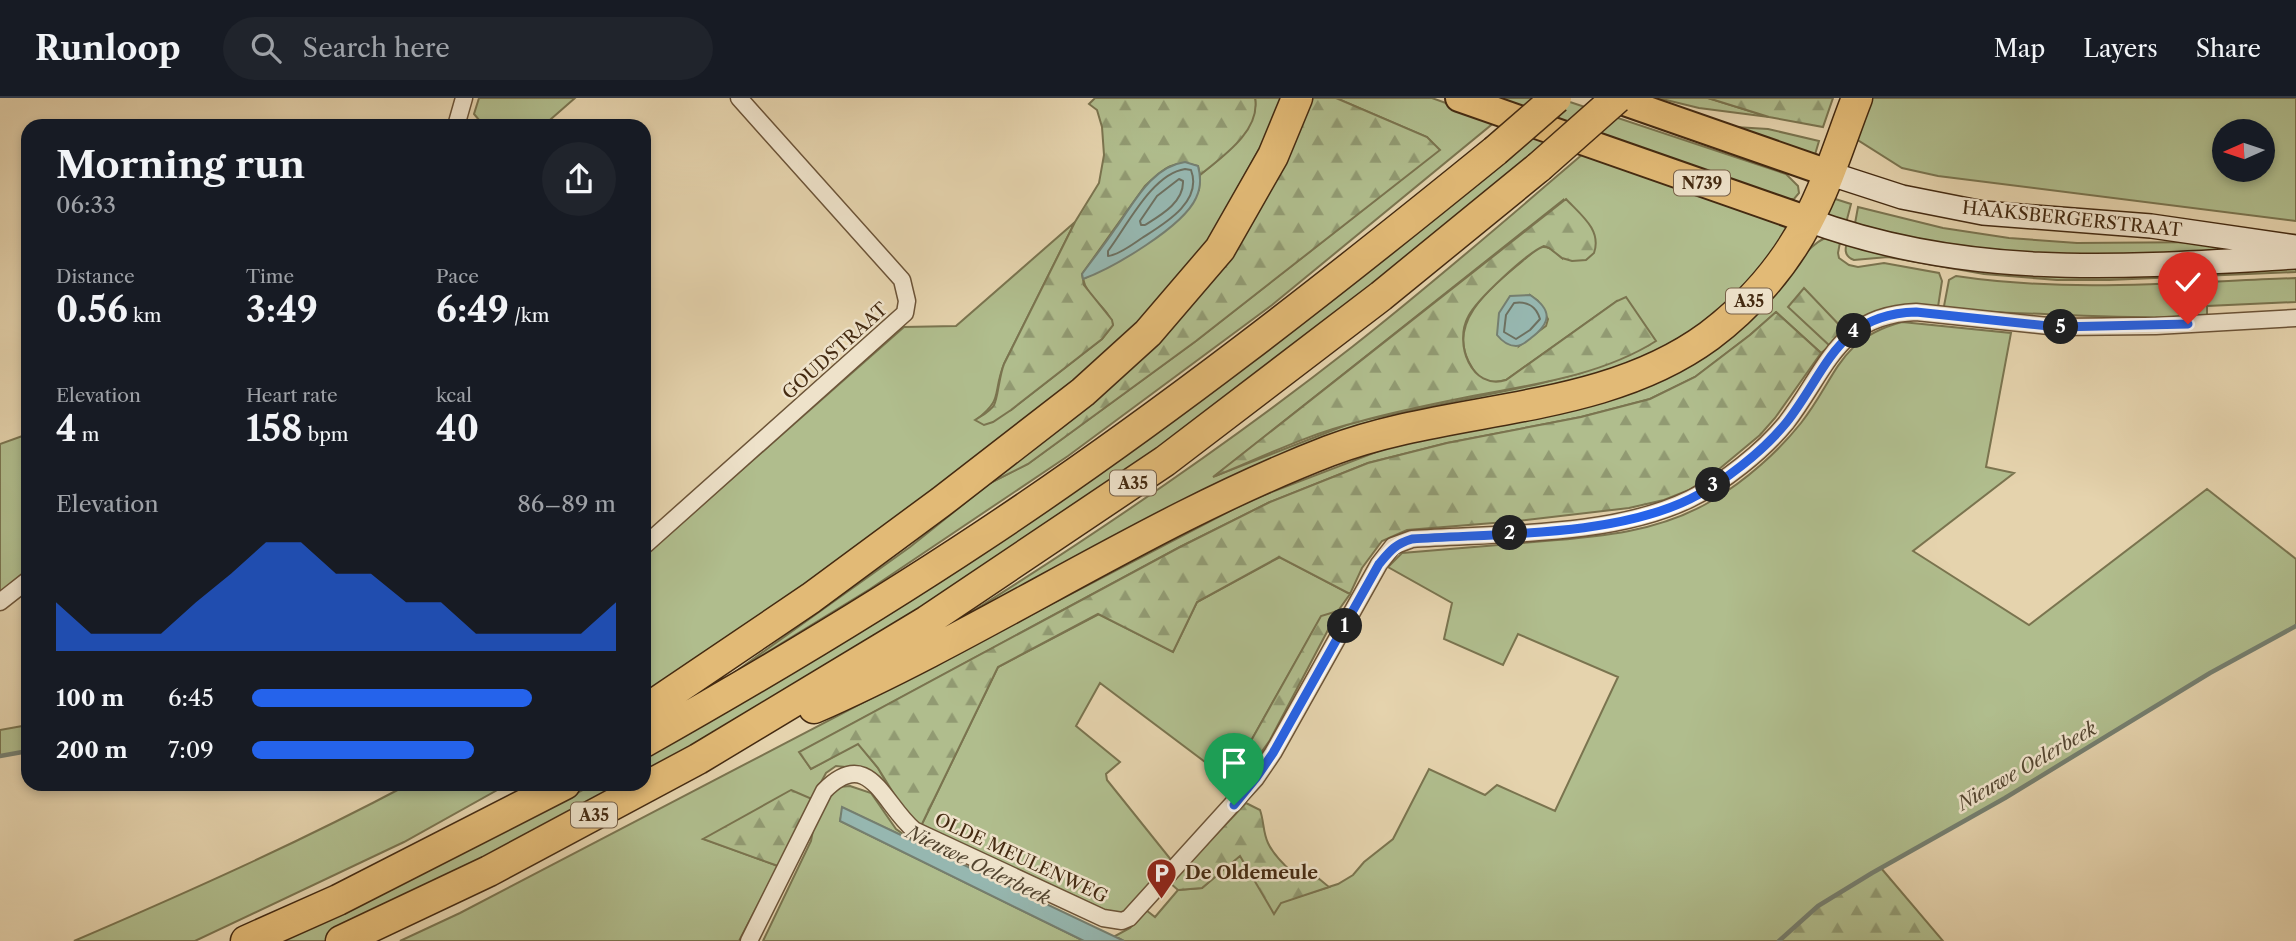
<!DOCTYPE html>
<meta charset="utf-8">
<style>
body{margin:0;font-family:"Libre Caslon Text",serif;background:#20242c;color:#f1f3f6;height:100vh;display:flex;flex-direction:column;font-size:26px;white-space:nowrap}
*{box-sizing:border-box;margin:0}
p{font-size:23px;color:#9ea1a6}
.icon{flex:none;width:38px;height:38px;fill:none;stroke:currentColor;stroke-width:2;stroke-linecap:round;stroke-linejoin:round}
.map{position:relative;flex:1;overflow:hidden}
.side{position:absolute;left:21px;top:21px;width:630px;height:672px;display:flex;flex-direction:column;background:#171b24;border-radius:21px;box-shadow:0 4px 10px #0003}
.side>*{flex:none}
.needle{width:46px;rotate:267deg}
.buttons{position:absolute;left:2212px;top:21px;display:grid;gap:14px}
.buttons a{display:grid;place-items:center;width:63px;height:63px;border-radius:50%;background:#171b24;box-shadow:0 4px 10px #0003;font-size:35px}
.pin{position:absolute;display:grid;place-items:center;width:60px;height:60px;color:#fff;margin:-72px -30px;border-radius:50% 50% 50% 0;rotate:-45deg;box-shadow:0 0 7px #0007}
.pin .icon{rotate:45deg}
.km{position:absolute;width:35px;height:35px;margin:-18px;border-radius:50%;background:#222;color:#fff;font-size:19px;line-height:35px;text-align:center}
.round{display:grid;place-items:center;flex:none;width:74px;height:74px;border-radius:37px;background:#20242c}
.overview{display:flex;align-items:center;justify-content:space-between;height:119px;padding:0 35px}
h1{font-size:38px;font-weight:700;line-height:52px}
.stats{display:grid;grid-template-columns:repeat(3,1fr);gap:10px;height:119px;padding:7px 35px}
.stats div{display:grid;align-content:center}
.stats b{font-size:35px;font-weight:700}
.stats small{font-size:19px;font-weight:400}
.stats p{font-size:19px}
.chart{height:196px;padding:14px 35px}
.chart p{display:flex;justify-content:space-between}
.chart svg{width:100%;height:126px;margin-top:7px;fill:#2563eb;opacity:.7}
ul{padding:0 35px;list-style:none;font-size:23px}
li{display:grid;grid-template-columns:112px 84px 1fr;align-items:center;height:52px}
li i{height:18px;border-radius:9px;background:#2563eb}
header{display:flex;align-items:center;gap:42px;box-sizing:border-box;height:98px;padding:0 35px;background:#171b24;border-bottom:2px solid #363941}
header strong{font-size:33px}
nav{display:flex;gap:38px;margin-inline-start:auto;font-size:24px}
.search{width:490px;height:63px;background:#20242c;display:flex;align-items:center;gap:18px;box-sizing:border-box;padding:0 24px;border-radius:38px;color:#9ea1a6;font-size:26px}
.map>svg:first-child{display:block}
.grass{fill:#b0bd8d;stroke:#7a744f;stroke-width:2;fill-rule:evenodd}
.forest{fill:url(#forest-firs);stroke:#7a744f;stroke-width:2}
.water{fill:#96b7b0;stroke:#757f70;stroke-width:2}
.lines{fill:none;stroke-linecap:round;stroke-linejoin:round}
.shore{stroke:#6d7060;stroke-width:2}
.stream{stroke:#757f70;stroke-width:4.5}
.minor-casing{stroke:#6c5438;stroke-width:19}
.secondary-casing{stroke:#442a11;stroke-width:26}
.primary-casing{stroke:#442a11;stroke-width:30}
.motorway-casing{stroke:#442a11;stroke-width:33}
.minor{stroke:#eee2ca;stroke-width:16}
.secondary{stroke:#eee2ca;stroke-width:23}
.primary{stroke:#e2ba76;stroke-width:26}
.motorway{stroke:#e2ba76;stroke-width:30}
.motorway-bridge-casing{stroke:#442a11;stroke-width:33;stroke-linecap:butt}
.motorway-bridge{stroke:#e2ba76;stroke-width:30}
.route-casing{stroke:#fff;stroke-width:14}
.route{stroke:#2563eb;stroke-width:9}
.labels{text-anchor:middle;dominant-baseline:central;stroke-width:5;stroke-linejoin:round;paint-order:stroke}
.shield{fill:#eee2ca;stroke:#776148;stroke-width:2}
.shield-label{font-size:16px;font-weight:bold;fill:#442a11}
.street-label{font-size:18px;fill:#442a11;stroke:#eee2ca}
.poi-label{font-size:18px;font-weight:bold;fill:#442a11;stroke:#eee2ca;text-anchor:start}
.water-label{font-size:19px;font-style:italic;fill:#544631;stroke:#eee2ca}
</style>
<header>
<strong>Runloop</strong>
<div class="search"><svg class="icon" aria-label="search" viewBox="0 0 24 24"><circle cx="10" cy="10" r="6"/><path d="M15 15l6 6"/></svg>Search here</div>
<nav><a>Map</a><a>Layers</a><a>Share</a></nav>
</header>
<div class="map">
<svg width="2296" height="843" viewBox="0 0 2296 843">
<defs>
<pattern id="forest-firs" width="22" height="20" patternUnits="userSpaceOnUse" patternTransform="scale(1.75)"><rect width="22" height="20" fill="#b0bd8d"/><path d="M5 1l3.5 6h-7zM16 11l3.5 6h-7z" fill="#919a72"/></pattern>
</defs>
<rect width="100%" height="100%" fill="#e5d3ad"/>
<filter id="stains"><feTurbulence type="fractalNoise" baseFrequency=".00286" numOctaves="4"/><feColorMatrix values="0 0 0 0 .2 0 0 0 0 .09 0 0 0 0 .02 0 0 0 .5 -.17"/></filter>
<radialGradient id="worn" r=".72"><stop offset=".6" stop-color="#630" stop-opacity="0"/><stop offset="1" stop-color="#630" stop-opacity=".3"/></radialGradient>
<!-- grass -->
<path class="grass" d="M479,0H575L543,28H484L474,16Z
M1255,0H1284L1279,15L1201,156L1173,193L1059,303L644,604V458L904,229L956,228L1075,124L1004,266C992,296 1004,301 976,322L1011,312L1102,241L1113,227C1108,209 1087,200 1083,181L1135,153L1199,92L1200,77C1220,61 1260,28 1255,0Z
M1336,0H1432L1496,23L1272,207L1068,358L870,491L735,574L910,449L990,385L1028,366L1196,243L1439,52L1427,39Z
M1482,0H1558L1786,76L1798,88L1799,95L1794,101H1785Z
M1658,0H1708L1769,19L1699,10Z
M1867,0H2296V123L1938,78L1902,70L1853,39ZM2224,33H2263V72H2224Z
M1735,29L1768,31L1819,43L1814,60Z
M1529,35L1550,43L1236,297L881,542L644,682V658L687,635Z
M1584,55L1789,125L1792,135L1716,218L1625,272L1460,310L946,530C1086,443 1222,351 1352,249C1431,187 1507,121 1584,55ZM1563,102L1562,160C1555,154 1549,146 1538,150C1505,179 1438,221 1473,271C1482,284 1491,286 1506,282L1617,203L1649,247L1581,275L1534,287L1354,324L1215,378ZM1530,197L1538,203L1548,221L1546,228L1519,248Z
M1829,99L1851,106L1845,129L1817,120Z
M1858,109L1943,130L2009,140L2077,145L2212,144L2269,153L2026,163L1854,131Z
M1830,138L1841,139L1838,155L1839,160L1849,167L1858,169L1884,165L1939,175L1942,183L1938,209L1845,233L1803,191L1830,248L1821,255L1776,214L1750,237L1695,279L1650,301L1581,319L1447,345L1368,365L1270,404L1180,449L800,654L811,671L858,645L878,670L893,696L866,671L836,668L826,675L812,701L704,741L778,768L739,843H400L460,815L1251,402L1397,346L1588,308C1658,290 1719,258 1768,204C1786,184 1804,146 1830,138Z
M1848,140L1899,152L2296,167V174L2109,182H2057L1984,176L1888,159L1854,162C1843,158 1845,150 1848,140Z
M1956,178C2069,195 2183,184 2296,180V204L2207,208V219C2120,222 2034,214 1947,213L1944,208L1949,182Z
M1902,224L2011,235L1986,369L2014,375L1913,453L2029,527L2207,391L2296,461V528L2210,575L2005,700L1872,775L1818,808L1779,843H1124L1115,838L1130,830L1146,812L1155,819L1178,792L1202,790L1240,757L1281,804L1338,786L1353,777L1364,764L1393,741L1429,671L1485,697L1497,687L1555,713L1618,579L1518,536L1503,567L1444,541L1452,505L1388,469L1402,455C1446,451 1490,448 1534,444C1597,439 1658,435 1713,402C1745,383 1778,354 1801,325C1837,279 1838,241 1902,224Z
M28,336V473L0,494V346Z
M1280,459L1350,496L1338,513L1321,519L1229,682L1100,585L1076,628L1120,664L1106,676L1107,682L1172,763L1120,819L921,728L998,569L1099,516L1173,554L1197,504Z
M28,627V653L0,658V632Z
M409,686H508L404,744L195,843H74C188,794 300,744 409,686Z
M594,686H636L332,843H277L489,741Z
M850,688L871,695L896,731L913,743L843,710L840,723L1084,843H763L811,743L816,716L825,699L839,689Z"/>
<!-- forest -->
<path class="forest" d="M1095,0H1255C1261,33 1222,59 1200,77L1198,68C1173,60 1162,72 1145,88L1082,176L1084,187L1112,222L1113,227L1102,241L1011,312L993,324L984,327L975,322C981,318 990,314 994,307C998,300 999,278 1004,266L1075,124L1099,85L1104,57L1102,29L1097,12L1089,6Z
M1313,0H1336L1427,39L1440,52L1196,243L1028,366L990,385L1061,328L1300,26Z
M1708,0H1833L1823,29L1769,19Z
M1566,101C1581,117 1602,132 1594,155L1586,162L1572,163L1562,160L1549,150L1544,148C1527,155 1476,202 1468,219C1454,245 1471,293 1506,282L1617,203L1626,199L1656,243C1604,276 1538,286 1478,297C1438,305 1397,313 1358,324C1308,336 1260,360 1213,379Z
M1804,190L1845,233L1830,248L1788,209Z
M1776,214L1821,255L1775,320L1760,337L1712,377L1689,392L1664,402L1629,410L1518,423L1407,432L1382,443L1362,470L1350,496L1279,459L1197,504L1173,554L1098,516L998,569L921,728L910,722L878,670L858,646L811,671L799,654L1180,449L1270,404L1368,365L1447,345L1581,319L1650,301L1695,279L1750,237Z
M1338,513L1270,642L1236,690L1229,682L1321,518Z
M791,692L812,701L778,768L703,741Z
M1246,705L1260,712C1264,723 1263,735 1268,745C1273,756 1285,768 1294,776L1306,770L1329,789L1281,805L1274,816L1240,758L1202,790L1178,792L1170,785Z
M1881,770L1943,843H1779L1818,808Z"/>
<!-- water -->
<path class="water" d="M1185,64L1198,68C1201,79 1201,90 1196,100C1183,129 1113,170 1083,181L1082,176C1093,161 1105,146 1115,131C1134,105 1151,69 1185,64Z
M1530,197C1553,212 1551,225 1531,240C1526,244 1522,248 1516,248C1508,248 1501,242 1497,237L1499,215L1510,198Z
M842,709L1124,843H1084L840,723Z"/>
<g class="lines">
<!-- shore -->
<path class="shore" d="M1185,71L1191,72C1203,104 1164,126 1142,140C1133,146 1119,157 1108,158V153C1127,128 1152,76 1185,71Z
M1179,81L1183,83C1184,104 1161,117 1145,127H1141L1140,123L1157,98Z
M1514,205C1528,203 1536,208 1540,221L1530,232L1516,241L1504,234L1506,217Z"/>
<!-- stream -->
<path class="stream" d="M0,658L28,653
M1779,843L1818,808L1872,775L2005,700L2210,575L2296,528"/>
<defs>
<path id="minor" d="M456,28L464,0
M644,448L905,215L907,203L902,182L739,0
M0,504L28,482
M749,843L824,693C869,647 883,706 914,732L1103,820L1122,823L1129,820L1256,680L1273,655L1379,466L1393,448L1412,441C1498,435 1612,439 1690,401C1723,385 1763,353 1786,325C1827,272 1837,217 1916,214L2058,229L2156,228L2296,220"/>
<path id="secondary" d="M1828,75L1902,99L1983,115L2151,128L2296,149
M1808,122C1971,182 2127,169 2296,159"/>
<path id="primary" d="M1459,0L1808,122
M1613,0L1828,75"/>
<path id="motorway" d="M814,610C989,533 1150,422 1329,353C1452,306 1600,318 1709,238C1749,208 1784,168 1807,124C1828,85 1841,41 1857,0
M644,613L811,500L941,404L1083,294L1148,235L1220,151L1273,58L1297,0
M644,644C759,579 873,511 983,438C1161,320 1329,188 1495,53
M246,843L338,802L565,686
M341,843L489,773L698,661L927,523L1165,363L1381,198L1539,69"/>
</defs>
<!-- minor casing -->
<use href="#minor" class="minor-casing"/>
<!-- secondary casing -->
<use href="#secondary" class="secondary-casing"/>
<!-- primary casing -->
<use href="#primary" class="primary-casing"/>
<!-- motorway casing -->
<use href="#motorway" class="motorway-casing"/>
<!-- minor -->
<use href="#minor" class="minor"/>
<!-- secondary -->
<use href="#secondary" class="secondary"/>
<!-- primary -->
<use href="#primary" class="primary"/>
<!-- motorway -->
<use href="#motorway" class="motorway"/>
<defs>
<path id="motorway-bridge" d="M1495,53L1556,0
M1539,69L1617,0"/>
</defs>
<!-- motorway-bridge casing -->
<use href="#motorway-bridge" class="motorway-bridge-casing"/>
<!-- motorway-bridge -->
<use href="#motorway-bridge" class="motorway-bridge"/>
</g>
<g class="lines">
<defs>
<path id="route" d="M1234,707L1256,680L1273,655L1379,466C1390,453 1395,446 1412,441C1498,435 1612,439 1690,401C1723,385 1763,353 1786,325C1827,273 1837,216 1916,214L2058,229L2188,226"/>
</defs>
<!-- route casing -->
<use href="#route" class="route-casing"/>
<!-- route -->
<use href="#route" class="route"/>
</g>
<!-- icons -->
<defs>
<symbol id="parking-pin" viewBox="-11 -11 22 30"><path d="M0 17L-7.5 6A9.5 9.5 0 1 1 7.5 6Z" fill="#8f2418" stroke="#eee2ca"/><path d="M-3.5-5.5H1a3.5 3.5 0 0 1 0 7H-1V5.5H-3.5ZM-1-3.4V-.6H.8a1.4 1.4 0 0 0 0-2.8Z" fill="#fff"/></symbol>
</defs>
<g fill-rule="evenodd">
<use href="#parking-pin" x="1144" y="758" width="35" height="47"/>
</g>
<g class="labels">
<!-- shield labels -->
<g class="shield">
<rect x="1674" y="72.5" width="56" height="25" rx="5"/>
<rect x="1726" y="190.5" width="46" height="25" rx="5"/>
<rect x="1110" y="372.5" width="46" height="25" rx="5"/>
<rect x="571" y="704.5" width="46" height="25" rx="5"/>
</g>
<g class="shield-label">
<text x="1702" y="85">N739</text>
<text x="1749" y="203">A35</text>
<text x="1133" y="385">A35</text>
<text x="594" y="717">A35</text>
</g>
<!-- street labels -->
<g class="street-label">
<text transform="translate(2072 121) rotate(6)">HAAKSBERGERSTRAAT</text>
<text transform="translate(835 253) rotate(-42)">GOUDSTRAAT</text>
<text transform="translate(1021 760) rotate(25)">OLDE MEULENWEG</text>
</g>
<!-- poi labels -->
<g class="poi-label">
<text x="1185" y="775">De Oldemeule</text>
</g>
<!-- water labels -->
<g class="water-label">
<text transform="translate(2027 668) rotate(-30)">Nieuwe Oelerbeek</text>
<text transform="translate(978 767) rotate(26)">Nieuwe Oelerbeek</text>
</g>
</g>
<rect width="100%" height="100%" filter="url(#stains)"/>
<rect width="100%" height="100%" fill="url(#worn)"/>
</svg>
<div class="buttons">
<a><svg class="needle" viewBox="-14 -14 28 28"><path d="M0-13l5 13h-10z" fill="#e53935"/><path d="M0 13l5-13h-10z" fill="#9ea1a6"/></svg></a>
</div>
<div class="pin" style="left:1234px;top:707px;background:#1e9e55"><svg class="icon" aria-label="arrive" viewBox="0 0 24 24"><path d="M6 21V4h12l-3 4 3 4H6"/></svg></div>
<div class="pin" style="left:2188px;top:226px;background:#d93025"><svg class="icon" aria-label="check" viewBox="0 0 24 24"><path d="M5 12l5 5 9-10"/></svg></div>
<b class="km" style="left:1345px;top:528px">1</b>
<b class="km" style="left:1510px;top:435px">2</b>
<b class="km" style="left:1713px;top:387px">3</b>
<b class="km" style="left:1854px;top:233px">4</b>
<b class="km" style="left:2061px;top:229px">5</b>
<section class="side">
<div class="overview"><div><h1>Morning run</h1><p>06:33</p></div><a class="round"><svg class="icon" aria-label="share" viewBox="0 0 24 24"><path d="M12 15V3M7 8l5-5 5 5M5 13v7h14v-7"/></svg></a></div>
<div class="stats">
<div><p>Distance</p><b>0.56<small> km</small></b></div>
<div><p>Time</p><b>3:49</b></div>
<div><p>Pace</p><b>6:49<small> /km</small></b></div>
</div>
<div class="stats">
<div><p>Elevation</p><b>4<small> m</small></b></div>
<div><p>Heart rate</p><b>158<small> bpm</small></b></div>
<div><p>kcal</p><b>40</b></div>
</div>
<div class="chart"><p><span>Elevation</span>86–89 m</p>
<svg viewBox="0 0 160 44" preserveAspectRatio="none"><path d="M0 44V27L10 38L20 38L30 38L40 27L50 17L60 6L70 6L80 17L90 17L100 27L110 27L120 38L130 38L140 38L150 38L160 27V44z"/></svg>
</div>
<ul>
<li><b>100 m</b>6:45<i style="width:77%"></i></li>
<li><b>200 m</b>7:09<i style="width:61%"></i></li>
</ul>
</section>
</div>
